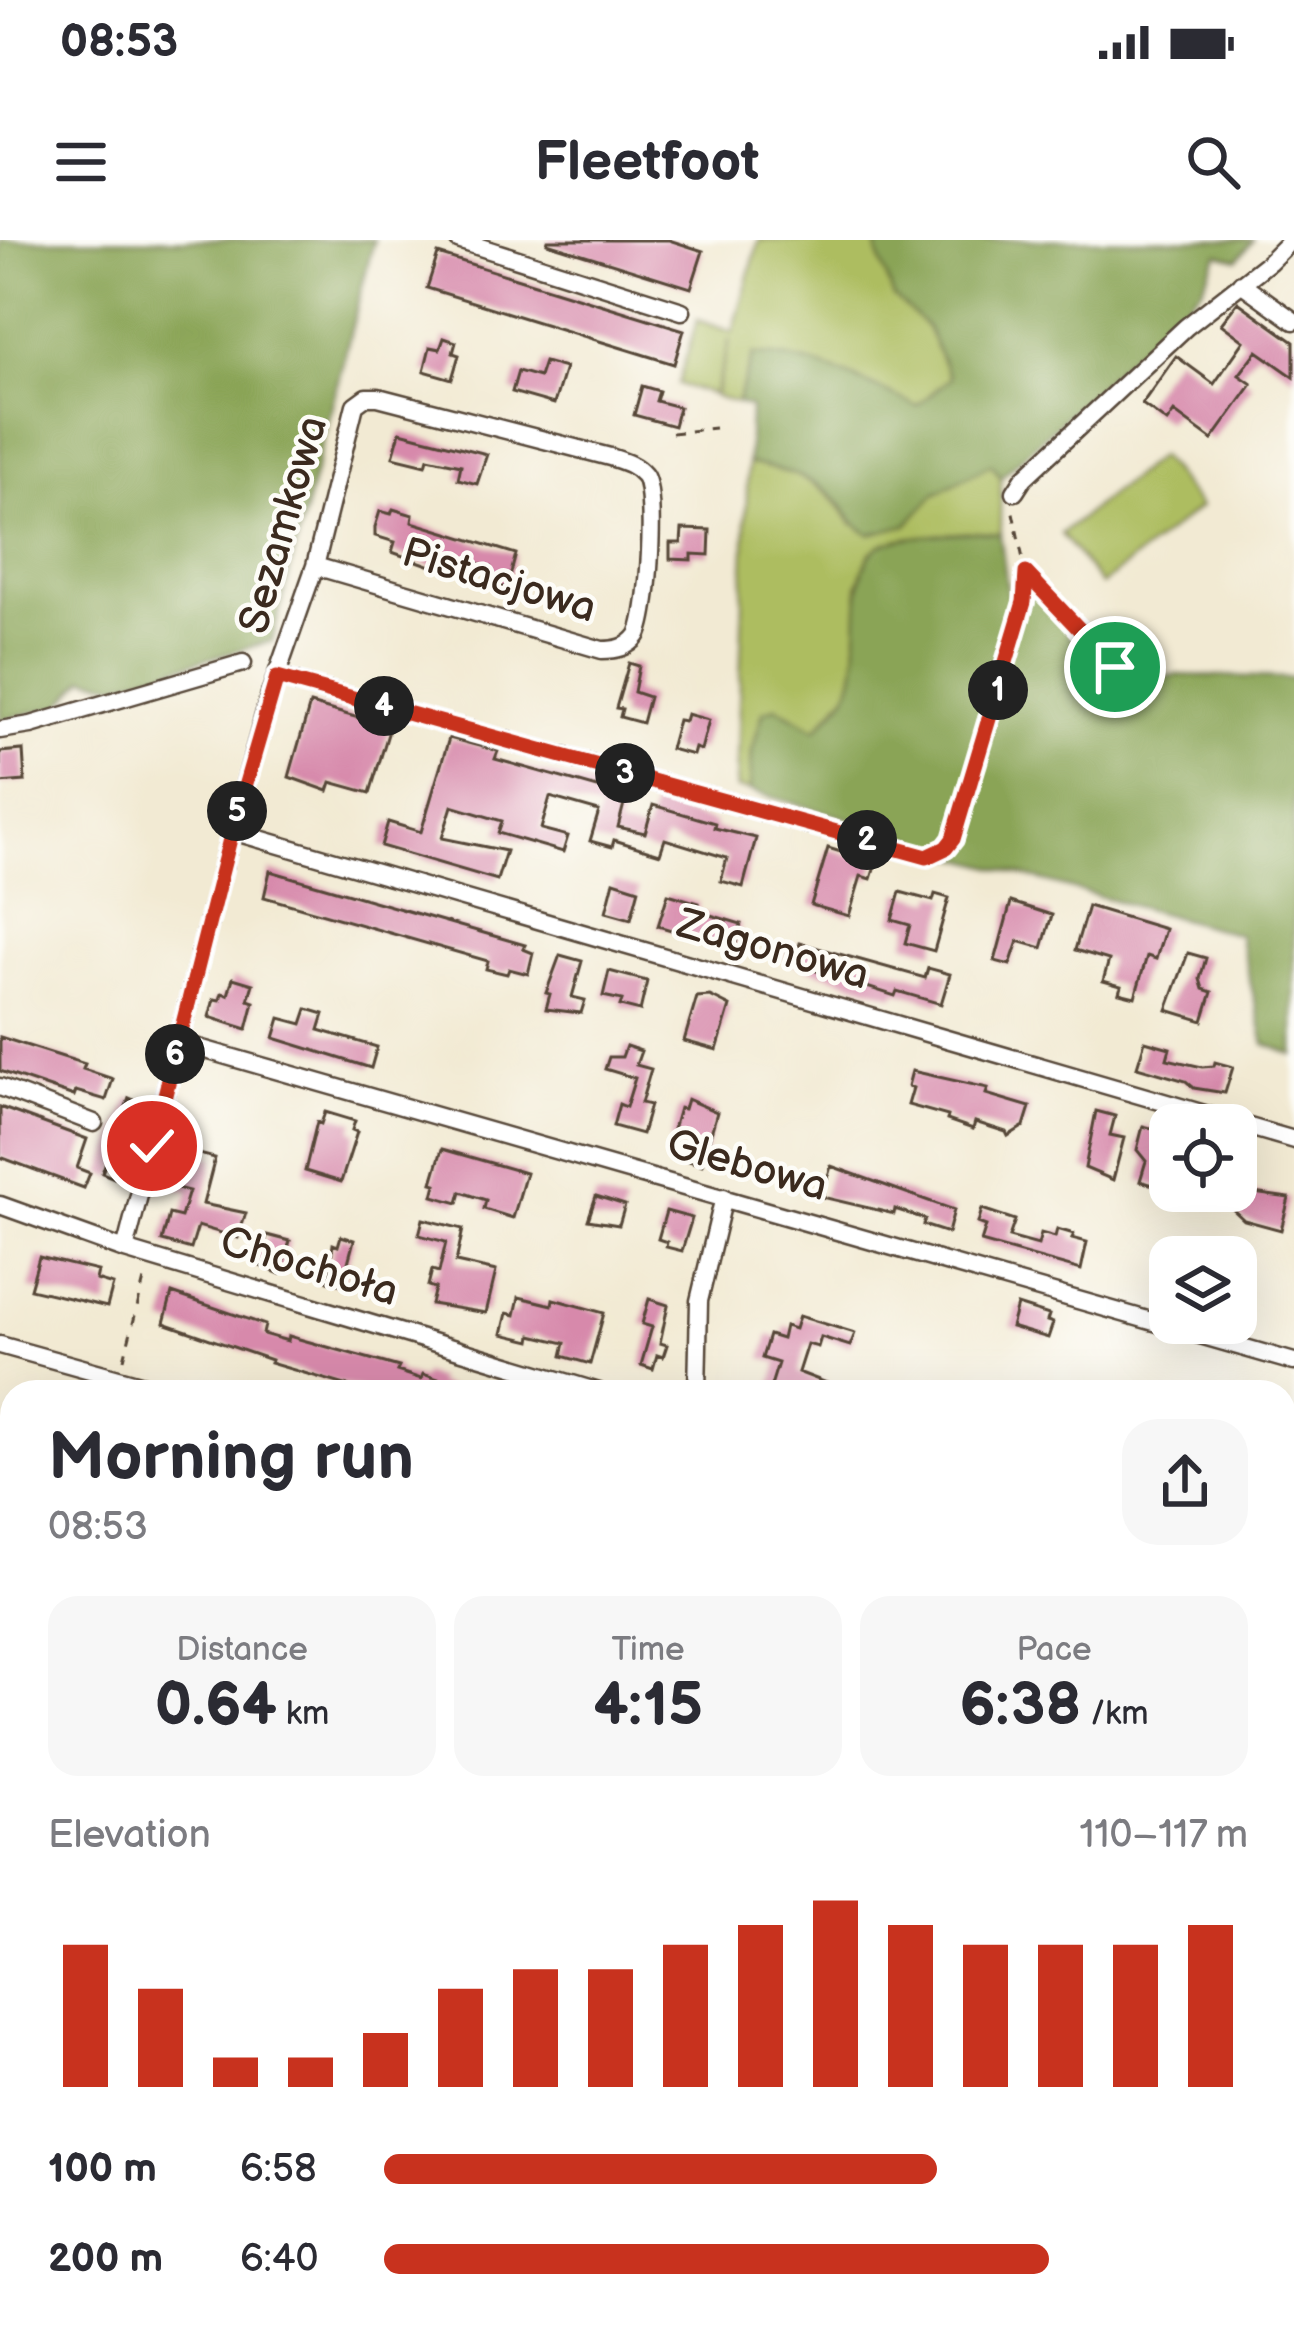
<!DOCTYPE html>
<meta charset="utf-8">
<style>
body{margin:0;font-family:"Balsamiq Sans",sans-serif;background:#f7f7f7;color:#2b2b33;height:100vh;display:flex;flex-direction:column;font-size:45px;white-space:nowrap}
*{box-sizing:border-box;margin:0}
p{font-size:39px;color:#7c7c81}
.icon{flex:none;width:66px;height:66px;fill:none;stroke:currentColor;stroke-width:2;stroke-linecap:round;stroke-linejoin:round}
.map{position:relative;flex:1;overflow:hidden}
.drawer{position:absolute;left:0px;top:1140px;width:1296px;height:948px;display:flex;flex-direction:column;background:#fff;border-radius:36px 36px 0 0;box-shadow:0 12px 48px #0002}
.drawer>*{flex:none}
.controls{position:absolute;left:1149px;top:864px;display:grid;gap:24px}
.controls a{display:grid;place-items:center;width:108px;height:108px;border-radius:24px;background:#fff;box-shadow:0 12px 48px #0002;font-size:60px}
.pin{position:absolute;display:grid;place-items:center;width:102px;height:102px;color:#fff;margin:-51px;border:6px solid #fff;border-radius:50%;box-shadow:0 3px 12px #0007}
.km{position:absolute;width:60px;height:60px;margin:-30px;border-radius:50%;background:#222;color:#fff;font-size:33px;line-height:60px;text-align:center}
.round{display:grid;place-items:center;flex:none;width:126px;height:126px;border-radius:36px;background:#f7f7f7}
.summary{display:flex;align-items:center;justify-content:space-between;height:204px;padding:0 48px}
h1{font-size:66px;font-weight:700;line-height:90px}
.stats{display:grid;grid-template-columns:repeat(3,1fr);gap:18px;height:204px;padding:12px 48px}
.stats div{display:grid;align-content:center;border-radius:30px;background:#f7f7f7;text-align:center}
.stats b{font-size:60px;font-weight:700}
.stats small{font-size:33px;font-weight:400}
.stats p{font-size:33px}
.chart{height:336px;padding:24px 48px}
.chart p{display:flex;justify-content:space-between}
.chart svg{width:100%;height:216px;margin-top:12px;stroke:#c8321e;stroke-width:6}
ul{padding:0 48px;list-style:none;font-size:39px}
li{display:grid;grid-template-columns:192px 144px 1fr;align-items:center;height:90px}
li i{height:30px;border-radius:15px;background:#c8321e}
.status{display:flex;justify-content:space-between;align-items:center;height:84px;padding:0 60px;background:#fff;direction:ltr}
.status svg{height:33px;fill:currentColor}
header{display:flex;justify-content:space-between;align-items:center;height:156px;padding:0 48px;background:#fff;font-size:54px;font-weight:700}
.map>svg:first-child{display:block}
.green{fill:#adbd60;stroke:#74743f;stroke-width:3}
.forest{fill:#8aa456;stroke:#62673a;stroke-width:3}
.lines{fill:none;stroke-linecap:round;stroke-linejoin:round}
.stream{stroke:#5bc8d1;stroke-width:4.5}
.building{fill:#d789ab}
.minor-casing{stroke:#564739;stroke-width:21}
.path{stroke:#564739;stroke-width:3;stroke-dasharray:9 9;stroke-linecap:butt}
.minor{stroke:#fff;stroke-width:16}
.route-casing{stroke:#fff;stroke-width:24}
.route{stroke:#c8321e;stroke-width:15}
.labels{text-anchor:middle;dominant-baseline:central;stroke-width:9;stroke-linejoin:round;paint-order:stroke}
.street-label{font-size:42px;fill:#3b2a1e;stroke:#fdfcf7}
</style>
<div class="status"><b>08:53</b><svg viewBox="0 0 49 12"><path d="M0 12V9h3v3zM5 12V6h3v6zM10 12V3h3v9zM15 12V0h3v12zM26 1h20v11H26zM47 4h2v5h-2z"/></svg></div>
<header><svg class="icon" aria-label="menu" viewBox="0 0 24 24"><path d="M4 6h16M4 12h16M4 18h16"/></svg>Fleetfoot<svg class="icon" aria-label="search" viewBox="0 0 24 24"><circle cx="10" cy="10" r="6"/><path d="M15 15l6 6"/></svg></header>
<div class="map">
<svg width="1294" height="2088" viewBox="0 0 1294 2088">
<rect width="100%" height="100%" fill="#fdfcf7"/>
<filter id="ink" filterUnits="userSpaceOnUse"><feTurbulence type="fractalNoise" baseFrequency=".00833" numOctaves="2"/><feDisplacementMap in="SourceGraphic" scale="24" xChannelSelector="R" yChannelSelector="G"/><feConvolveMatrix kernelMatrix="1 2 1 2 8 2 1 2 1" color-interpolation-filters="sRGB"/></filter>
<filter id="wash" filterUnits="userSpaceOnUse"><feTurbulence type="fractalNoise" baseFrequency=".004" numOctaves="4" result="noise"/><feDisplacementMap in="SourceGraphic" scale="48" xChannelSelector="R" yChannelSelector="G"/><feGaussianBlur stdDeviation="2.7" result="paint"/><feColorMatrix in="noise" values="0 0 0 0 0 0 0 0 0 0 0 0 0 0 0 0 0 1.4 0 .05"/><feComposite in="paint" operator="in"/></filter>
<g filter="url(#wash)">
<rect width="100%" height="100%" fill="#f2ead3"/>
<!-- green -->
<path class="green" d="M759,0H877L878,14L894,57L927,87L951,138L917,166L846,134L753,115L737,163L715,157L730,99L714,155L678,144L697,80L733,92Z
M1159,216L1200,267L1101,345L1061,294Z
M748,223C796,233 824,240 852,284L907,285L935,254L992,223L1001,237L1000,294H950L884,304L870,313L858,345L860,405L851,449L816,489L776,467L752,511L750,551L736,548Z"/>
<!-- forest -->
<path class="forest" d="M0,0H374L272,401L117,444L85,438L60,466L0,480Z
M877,0H1253L1238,19L1218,14L1202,48L1001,237L991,224L935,254L907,285L870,294C849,282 851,275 837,260C813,235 779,230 748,223L750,167L737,163L753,115C811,115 864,142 917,166L950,138L927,87L894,57L878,14Z
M976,292L1000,294L1008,354L1034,353L1111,446L1177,435L1294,438V815L1265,804L1239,695L953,616L900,593L750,551L752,511L763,472L776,467L816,489C828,477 846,461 851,445C865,410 845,321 883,304C905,295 951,294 976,292Z
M0,1540L12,1544V1709L0,1705Z
M177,2076H426L471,2088H212Z"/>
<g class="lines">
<!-- stream -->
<path class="stream" d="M243,2088V2076"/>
</g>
<g id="blocks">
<!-- building -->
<path class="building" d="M548,0H669L703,11L691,48L547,3Z
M438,14L684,90L674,124L427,48Z
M1238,62L1294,102V137L1257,111L1239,135L1252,144L1212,200L1174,172L1167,182L1142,164L1176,116L1214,144L1244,101L1221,84Z
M444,98L456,102L453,113L459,115L452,139L424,131L430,107L440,109Z
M544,122L565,128L554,164L512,152L518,131L539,137Z
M642,146L659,151L656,161L679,167L674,186L634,175Z
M400,192L487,214L477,244L458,239L461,225L428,218L426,225L393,217Z
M393,269L413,275L412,282L516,314L507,348L492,344L494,334L489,333L491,327L445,314L444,319L437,317L434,327L392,312L395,302L375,296V287L380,271L391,274Z
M682,289L710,290L709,315L692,314V320L670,319V303H681Z
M629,423L639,426L634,452L649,457L642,483L620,477L622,469L616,468Z
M310,464L390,487L370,553L331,542L328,551L289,537Z
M687,474L709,480L701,510L695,508L693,515L670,509L678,480L685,481Z
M449,498L498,511L495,519L626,556L618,587L645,593L653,565L715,583L714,588L756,598L743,647L721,641L727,618L665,599L660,614L614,600L612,607L590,601L599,571L550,557L541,589L568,596L563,612L498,593L502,581L452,566L442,598L506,611L497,640L381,606L388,582L421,592Z
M23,510L25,541L0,543V512Z
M828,608L876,623L871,639L861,636L849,676L811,665Z
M270,631L525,705L523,709L533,713L528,734L509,729L507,734L486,729L488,721L264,657Z
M614,641L639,649L631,679L606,672Z
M900,652L933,661L935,654L949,658L934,711L905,703L910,685L892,680Z
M668,654L699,663L697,671L741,684L734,709L658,686Z
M1011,662L1052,675L1042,708L1018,701L1010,725L995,721Z
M1088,666L1165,689L1156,719L1147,716L1135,757L1119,753L1121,746L1103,741L1109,720L1075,710Z
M800,703L925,738L928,728L950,734L941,764L897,751L895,756L785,721L790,704L799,707Z
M1188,713L1206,718L1200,739L1203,749L1212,752L1203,781L1167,770Z
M560,715L582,721L572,757L585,760L581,773L546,769L550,754L546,753Z
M609,731L647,741L640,771L620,766L622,760L603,756Z
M233,738L253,744L248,760L254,762L247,789L209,777L214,759L220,760L222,753L228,755Z
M710,756L730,766L717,810L684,801L697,757Z
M307,769L324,774L319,790L377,807L371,828L274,798L280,778L302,784Z
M0,797L85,824L83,829L113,839L106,860L76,851L74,856L0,831Z
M1145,801L1170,808L1167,819L1202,827L1214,826L1215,822L1233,827L1225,853L1194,848L1186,841L1137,827Z
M626,806L641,811L636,825L651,829L641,863L650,865L642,894L613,886L619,864L626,867L635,838L605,829L609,817H622Z
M912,831L988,848L986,854L1030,867L1024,886L1008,896L1006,892L975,882L973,889L947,880L948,876L908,865L913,848L908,846Z
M129,858L143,864L114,938L102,933Z
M687,859L717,872L702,925L685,920L687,908L670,900L679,868L684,869Z
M0,867L87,899L77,928L90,933L84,948L0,917Z
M1096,871L1115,876L1110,895L1124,898L1113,940L1085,928Z
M325,872L355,881L352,890L357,892L341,942L305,931L317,882L321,884Z
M1143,886L1170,893V911L1160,947L1140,941L1146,921L1137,910Z
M442,909L526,933L513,978L484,969L486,960L461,952L458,963L433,956L436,944L432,943Z
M191,912L215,918L203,964L246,973L238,998L198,986L191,1009L162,1001L169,974L181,977L189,951L156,943L161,923L186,929Z
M831,926L954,970L948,993L923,985L925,979L895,969L894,974L822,957Z
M1245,944L1254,953L1289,958L1281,990L1244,980L1226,963Z
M596,956L625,965L619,985L588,980Z
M982,969L1015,980L1009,997L1038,1005L1041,993L1055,997L1057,989L1074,994L1072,998L1087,1002L1081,1030L981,1002L986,986L978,983Z
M666,971L692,978L682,1011L666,1007L667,1002L658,999Z
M423,979L463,989L456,1022L496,1031L486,1073L431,1064L435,1048L428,1046L432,1030L439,1032L446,1002L419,995Z
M267,995L290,1001L280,1034L253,1023L258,1002L265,1004Z
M341,996L354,1000L342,1045L328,1041L333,1004L338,1006Z
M39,1017L98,1031L96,1040L113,1045L107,1067L30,1049Z
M172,1053L265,1085L263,1094L288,1101L289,1096L299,1099L399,1127L397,1131L421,1139L423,1134L438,1139L436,1143L454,1149V1152H369L270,1123L271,1120L164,1083Z
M519,1057L552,1065L553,1059L604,1073L590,1124L562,1116L565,1103L532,1095L531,1101L502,1094L507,1073L515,1075Z
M649,1059L668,1065L660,1103L667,1105L663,1117L657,1115L653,1129L641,1125L652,1087L642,1084Z
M1017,1065L1049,1075L1047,1081L1053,1083L1048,1098L1011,1087Z
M799,1076L855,1093L850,1106L821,1097L818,1107L807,1104L798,1132L850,1152H769L778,1123L762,1118L769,1095L782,1099L785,1086L795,1089Z"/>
</g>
</g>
<g filter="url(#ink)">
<use href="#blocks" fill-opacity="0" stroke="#564739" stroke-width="3"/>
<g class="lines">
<defs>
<path id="minor" d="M458,0L682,71
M1241,43L1294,81
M1015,252L1024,238L1186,87L1269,22L1291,0
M277,437L927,617
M0,490L31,485L243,423
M232,591L1294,900
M178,802L1294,1122
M0,847L94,883
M0,965L125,1010L599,1152
M125,1010L232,591L270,454L315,326L355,165L366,157H378L610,217C622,221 635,224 644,235C657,250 649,379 637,396C628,408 616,410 602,410L315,326
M0,1105L169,1152
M697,1152L699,1061L724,957
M0,1334L12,1337
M1284,1353L1294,1356
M0,1525L12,1529
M1284,1584L1294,1587
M1284,1778L1294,1781
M0,1799L12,1803
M1284,1934L1294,1893
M990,2076L1031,2088
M725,2088L729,2076
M1168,2088L1171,2076
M1245,2088L1248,2076"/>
</defs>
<!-- minor casing -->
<use href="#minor" class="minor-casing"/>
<!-- path -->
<path class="path" d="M672,193L715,188
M1026,333L1115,427
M945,609L953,599L1024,362L1026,333L1012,268
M124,1119L145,1036"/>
<!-- minor -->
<use href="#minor" class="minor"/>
</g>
</g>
<g class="lines" filter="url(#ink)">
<defs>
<path id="route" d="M152,906L232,591L277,437L927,617L946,608L953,599L1024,362L1026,333L1115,427"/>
</defs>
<!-- route casing -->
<use href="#route" class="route-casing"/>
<!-- route -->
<use href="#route" class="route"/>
</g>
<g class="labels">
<!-- street labels -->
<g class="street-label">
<text transform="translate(284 285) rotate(-74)">Sezamkowa</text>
<text transform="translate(499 341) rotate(17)">Pistacjowa</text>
<text transform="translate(773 710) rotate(16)">Zagonowa</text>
<text transform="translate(747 926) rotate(16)">Glebowa</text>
<text transform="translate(309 1027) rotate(17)">Chochoła</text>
</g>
</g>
</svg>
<div class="controls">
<a><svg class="icon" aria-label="locate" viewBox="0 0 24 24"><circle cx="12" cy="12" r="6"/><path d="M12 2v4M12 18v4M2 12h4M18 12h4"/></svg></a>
<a><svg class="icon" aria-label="layers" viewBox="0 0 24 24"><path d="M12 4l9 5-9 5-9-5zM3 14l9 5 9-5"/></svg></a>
</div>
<div class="pin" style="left:1115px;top:427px;background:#1e9e55"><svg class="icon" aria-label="arrive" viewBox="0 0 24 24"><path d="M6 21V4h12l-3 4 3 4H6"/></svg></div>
<div class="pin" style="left:152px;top:906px;background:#d93025"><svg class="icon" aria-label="check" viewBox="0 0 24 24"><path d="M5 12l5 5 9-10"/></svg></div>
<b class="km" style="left:998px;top:450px">1</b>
<b class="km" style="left:867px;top:600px">2</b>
<b class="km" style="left:625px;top:533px">3</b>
<b class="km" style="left:384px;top:466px">4</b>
<b class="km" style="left:237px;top:571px">5</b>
<b class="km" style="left:175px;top:814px">6</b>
<section class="drawer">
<div class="summary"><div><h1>Morning run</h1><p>08:53</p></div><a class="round"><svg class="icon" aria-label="share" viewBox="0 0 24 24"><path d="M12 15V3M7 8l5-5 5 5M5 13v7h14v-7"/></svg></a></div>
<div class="stats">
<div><p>Distance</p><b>0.64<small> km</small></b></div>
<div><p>Time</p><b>4:15</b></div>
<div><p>Pace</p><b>6:38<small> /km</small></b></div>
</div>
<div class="chart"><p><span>Elevation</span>110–117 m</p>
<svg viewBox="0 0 160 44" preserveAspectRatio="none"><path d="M5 44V15M15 44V24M25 44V38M35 44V38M45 44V33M55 44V24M65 44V20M75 44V20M85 44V15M95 44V11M105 44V6M115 44V11M125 44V15M135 44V15M145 44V15M155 44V11"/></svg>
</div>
<ul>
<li><b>100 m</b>6:58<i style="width:64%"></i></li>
<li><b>200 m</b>6:40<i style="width:77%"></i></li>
</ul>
</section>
</div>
